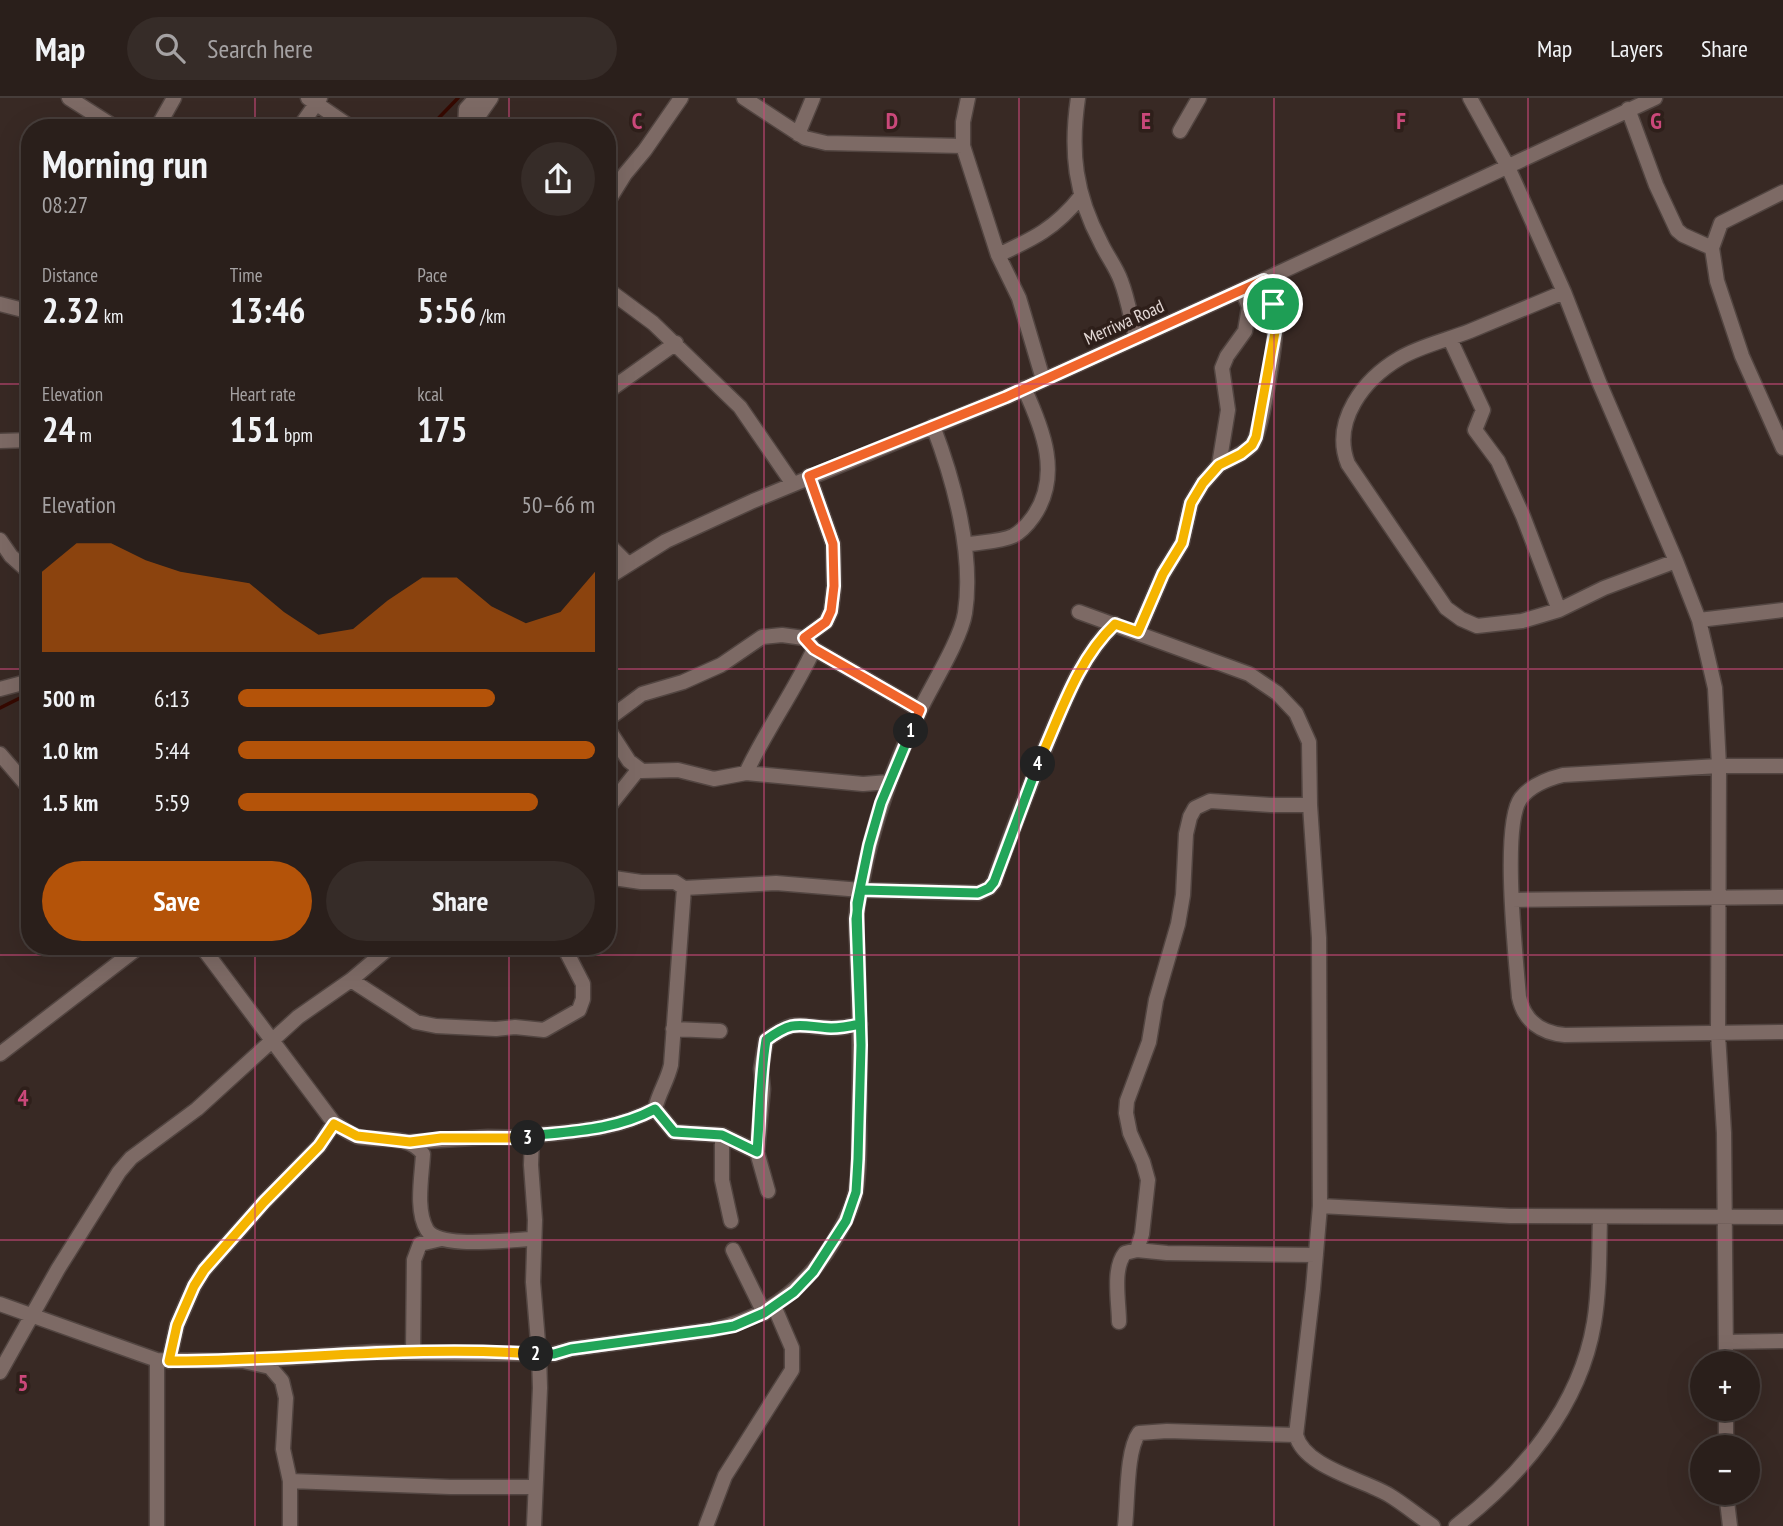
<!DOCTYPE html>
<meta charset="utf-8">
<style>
body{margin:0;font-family:"PT Sans Narrow",sans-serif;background:#362c28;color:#f1f3f6;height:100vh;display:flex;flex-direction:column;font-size:26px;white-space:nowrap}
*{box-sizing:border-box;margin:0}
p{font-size:23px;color:#a5a2a3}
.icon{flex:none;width:38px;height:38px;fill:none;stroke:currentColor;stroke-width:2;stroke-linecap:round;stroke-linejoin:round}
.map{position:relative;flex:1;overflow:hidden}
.panel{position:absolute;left:21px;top:21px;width:595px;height:836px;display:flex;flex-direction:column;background:#2a1f1b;border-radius:28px;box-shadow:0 7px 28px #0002,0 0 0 2px #463d3a}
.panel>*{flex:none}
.controls{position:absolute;left:1690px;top:1253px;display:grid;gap:14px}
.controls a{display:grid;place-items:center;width:70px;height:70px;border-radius:50%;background:#2a1f1b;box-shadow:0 7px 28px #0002,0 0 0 2px #463d3a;font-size:35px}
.pin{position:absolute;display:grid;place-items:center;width:60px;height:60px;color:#fff;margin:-30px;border:4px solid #fff;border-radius:50%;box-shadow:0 2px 7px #0007}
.km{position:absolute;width:35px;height:35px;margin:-18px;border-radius:50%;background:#222;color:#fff;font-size:19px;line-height:35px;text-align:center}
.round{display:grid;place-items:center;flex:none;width:74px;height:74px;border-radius:37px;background:#362c28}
.summary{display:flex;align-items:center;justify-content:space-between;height:119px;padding:0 21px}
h1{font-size:38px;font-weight:700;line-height:52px}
.metrics{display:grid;grid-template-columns:repeat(3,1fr);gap:10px;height:119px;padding:7px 21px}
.metrics div{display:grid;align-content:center}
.metrics b{font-size:35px;font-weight:700}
.metrics small{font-size:19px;font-weight:400}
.metrics p{font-size:19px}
.chart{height:196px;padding:14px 21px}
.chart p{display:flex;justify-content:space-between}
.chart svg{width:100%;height:126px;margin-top:7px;fill:#b45309;opacity:.7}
.button{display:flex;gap:14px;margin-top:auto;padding:14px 21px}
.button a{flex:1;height:80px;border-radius:42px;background:#b45309;color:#fff;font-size:28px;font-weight:700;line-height:80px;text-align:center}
.button a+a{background:#362c28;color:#f1f3f6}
ul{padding:0 21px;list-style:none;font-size:23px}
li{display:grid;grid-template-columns:112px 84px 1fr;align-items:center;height:52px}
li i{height:18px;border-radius:9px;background:#b45309}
header{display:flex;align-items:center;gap:42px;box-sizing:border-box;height:98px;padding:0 35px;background:#2a1f1b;border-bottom:2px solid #463d3a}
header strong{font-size:33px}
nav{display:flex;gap:38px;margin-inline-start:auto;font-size:24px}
.search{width:490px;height:63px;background:#362c28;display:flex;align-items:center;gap:18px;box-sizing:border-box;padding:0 24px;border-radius:38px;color:#a5a2a3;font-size:26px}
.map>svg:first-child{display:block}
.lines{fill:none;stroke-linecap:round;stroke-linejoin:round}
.stream{stroke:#360900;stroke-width:3.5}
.minor-casing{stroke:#524541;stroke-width:17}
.minor{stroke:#7d6a65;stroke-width:14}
.split-1-casing{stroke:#fff;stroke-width:14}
.split-2-casing{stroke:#fff;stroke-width:14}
.split-3-casing{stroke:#fff;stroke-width:14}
.split-4-casing{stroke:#fff;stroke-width:14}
.split-5-casing{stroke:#fff;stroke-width:14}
.split-1{stroke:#f0652b;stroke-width:9}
.split-2{stroke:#22a559;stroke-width:9}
.split-3{stroke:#f5b400;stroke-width:9}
.split-4{stroke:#22a559;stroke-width:9}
.split-5{stroke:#f5b400;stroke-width:9}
.grid{fill:none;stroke:#ca487a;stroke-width:2;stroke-opacity:0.55}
.labels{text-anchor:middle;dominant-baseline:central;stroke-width:7;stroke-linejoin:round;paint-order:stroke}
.street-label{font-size:18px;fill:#e3d8d5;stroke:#2e1f1a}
.grid-label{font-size:23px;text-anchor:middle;font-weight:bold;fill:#ca487a;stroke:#2e1f1a;stroke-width:7;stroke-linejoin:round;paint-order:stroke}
</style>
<header>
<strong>Map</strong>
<div class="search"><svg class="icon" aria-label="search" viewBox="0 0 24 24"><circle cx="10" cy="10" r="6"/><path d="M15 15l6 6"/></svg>Search here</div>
<nav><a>Map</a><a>Layers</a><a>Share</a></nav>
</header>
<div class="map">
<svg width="1783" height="1428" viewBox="0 0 1783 1428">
<rect width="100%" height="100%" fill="#382924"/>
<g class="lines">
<!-- stream -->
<path class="stream" d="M429,30L458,0
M0,610L30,595"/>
<defs>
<path id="minor" d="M69,0L116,30
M308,0L352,30
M744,0L805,40L826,45L963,48
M968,0L963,24V48L998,157L1019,200L1043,281
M1078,0C1070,54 1075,96 1101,145C1107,158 1116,169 1121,183C1128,201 1131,221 1136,240
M1470,0L1507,67L1564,194L1599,284L1676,463L1699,522L1715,590L1719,668L1718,936L1724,1035L1726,1265
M1628,11L1656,87L1677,132L1683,137L1712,150
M157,30L174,0
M299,30L320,0
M465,30L466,11L476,0
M470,30L491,0
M1180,33L1199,0
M798,36L813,0
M1783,94L1721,125L1712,150L1717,183L1742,258L1783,350
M607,105L625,76L645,52L681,0
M998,157C1033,141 1056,130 1081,98
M607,191L653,225L740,309L793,386
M1564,194C1532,207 1501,220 1470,233C1447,242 1420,248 1400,260C1364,281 1331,323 1348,366L1446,510L1461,521L1477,528L1522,523L1559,512L1604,490L1676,463
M0,206L23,212L30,209
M1450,241L1483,312L1475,332L1498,363L1523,418L1559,512
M607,294L676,245
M0,343L30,342
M1219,367C1230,361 1244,356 1252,347C1262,334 1278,236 1275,218C1274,206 1268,194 1264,182
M0,442L11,458L30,475
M607,445L628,466
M965,447C979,444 1000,444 1013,438C1021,434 1028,426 1033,419C1062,378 1043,331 1024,290
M607,480L666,443L753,403L1006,299L1242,192L1655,0
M1079,514L1249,576L1277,595L1296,615L1309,644L1310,707L1319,840L1320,1108L1313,1191L1296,1337C1304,1369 1362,1381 1389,1397C1404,1406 1418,1418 1433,1428
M1699,522L1783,512
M1138,534L1163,476L1182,445L1191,405L1203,385L1219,367L1228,312L1222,270L1227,258L1245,233L1249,209L1242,192
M808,543L814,551L920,612
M0,591L30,583
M607,622L642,596L683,584L721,567L762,539L782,537L804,540L826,524L831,513L834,488L833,446L809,378
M607,629L629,663L642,673L678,672L714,681L746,675L863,686L889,684
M0,656L30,691
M1783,668H1719L1563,677C1547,681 1531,687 1521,700C1501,726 1516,861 1519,899C1524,923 1541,935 1565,937L1783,934
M746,675C766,632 794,594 814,551
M607,711L638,672
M607,779L641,784H675L684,790L776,785L861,792L979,795L989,790L994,784C1010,736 1029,690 1048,643C1065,602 1082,557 1115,526
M1512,802L1783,799
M351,882L416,924L436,928L496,931L515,929L544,932L579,912L583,901V886L564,849
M673,931L720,933
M0,956L139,849
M655,1011L674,1034L722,1037L757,1054
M334,1025C342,1030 351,1037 359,1039C380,1043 409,1036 423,1056C422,1078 415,1112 427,1132C440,1152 511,1141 534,1141
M722,1037V1082L731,1123
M410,1044L488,1039L532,1040
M768,1093L757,1054L763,991L761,971L766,942C799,918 798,930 833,930C842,930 851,928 860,926
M1320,1108L1510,1118L1783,1119
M733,1152L764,1215
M1137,1152L1142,1136L1148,1082L1143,1064L1130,1035L1126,1015L1127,1003L1149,944L1156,902L1178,826L1183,797L1186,736L1190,719L1195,710L1210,703L1271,707H1310
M0,1206L157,1262L243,1263L270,1269L282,1283L286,1300L283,1351L290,1383V1428
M1119,1224C1119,1204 1112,1171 1125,1155L1137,1152L1167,1155L1316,1157
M1726,1244L1783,1243
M413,1254L414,1162L420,1146L441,1141
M169,1263L177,1227L194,1188L204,1172L264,1104L319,1048L334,1025L202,849
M243,1263L374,1254L539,1256L533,1184L535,1122L531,1067L532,1040L537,1037C579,1033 617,1031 655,1011C659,994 667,984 671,967L684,790
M0,1274L58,1171L119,1074L131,1060L197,1011L298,919L351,882L390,849
M1726,1349V1311
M290,1383L450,1389H534
M1726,1395L1730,1428
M157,1428V1262
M534,1428L540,1290L539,1256H554L571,1251L711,1232C766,1221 807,1189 835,1141C844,1126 853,1109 856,1092C860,1068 859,1042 859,1018C861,952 859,886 856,821C857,808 860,796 862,784C873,723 894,668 920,612C932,587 961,541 965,515C974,456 954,383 933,328
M706,1428L725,1378L792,1272V1250L774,1208
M1125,1428C1128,1403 1126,1353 1139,1335L1167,1333L1296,1337
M1456,1428C1521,1378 1580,1309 1594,1225C1600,1190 1599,1154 1600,1119"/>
</defs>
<!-- minor casing -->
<use href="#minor" class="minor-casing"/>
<!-- minor -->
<use href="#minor" class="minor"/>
</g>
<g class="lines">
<defs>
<path id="split-1" d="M911,633L920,612L814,551L804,540L826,524L831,513L834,488L833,446L809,378L1006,299L1264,182L1273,206"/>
<path id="split-2" d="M536,1256H554L571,1251L711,1232L734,1228L764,1215L794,1194L813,1174L846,1123L856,1094L858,1061L861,947L857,805L869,747L881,705L911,633"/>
<path id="split-3" d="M528,1040H441L410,1044L357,1038L334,1026L319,1048L264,1104L204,1172L194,1188L177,1227L169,1263C291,1263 413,1247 536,1256"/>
<path id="split-4" d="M528,1040L537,1037C578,1033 617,1031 655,1011L674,1034L722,1037L757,1054C760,1017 760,979 766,942C795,921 798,928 831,930C841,930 851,928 860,926L856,821L861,792L978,795L989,790L994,784L1038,666"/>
<path id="split-5" d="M1038,666C1060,618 1076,563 1115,526L1138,534L1163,476L1182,445L1191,405L1203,385L1219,367L1241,356L1252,347L1256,339L1275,234L1273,206"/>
</defs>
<!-- split-1 casing -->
<use href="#split-1" class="split-1-casing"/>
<!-- split-2 casing -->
<use href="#split-2" class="split-2-casing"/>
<!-- split-3 casing -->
<use href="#split-3" class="split-3-casing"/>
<!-- split-4 casing -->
<use href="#split-4" class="split-4-casing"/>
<!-- split-5 casing -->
<use href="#split-5" class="split-5-casing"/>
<!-- split-1 -->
<use href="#split-1" class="split-1"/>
<!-- split-2 -->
<use href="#split-2" class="split-2"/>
<!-- split-3 -->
<use href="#split-3" class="split-3"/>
<!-- split-4 -->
<use href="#split-4" class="split-4"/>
<!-- split-5 -->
<use href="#split-5" class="split-5"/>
</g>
<!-- grid -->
<path class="grid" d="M255,0V30M509,0V30M764,0V1428M1019,0V1428M1274,0V1428M1528,0V1428M0,286H30M607,286H1783M0,571H30M607,571H1783M255,849V1428M509,849V1428M0,857H1783M0,1142H1783"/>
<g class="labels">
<!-- street labels -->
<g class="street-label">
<text transform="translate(1124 224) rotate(-24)">Merriwa Road</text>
</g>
</g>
<g class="grid-label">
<text x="637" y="31">C</text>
<text x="892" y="31">D</text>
<text x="1146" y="31">E</text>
<text x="1401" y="31">F</text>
<text x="1656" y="31">G</text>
<text x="23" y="1008">4</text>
<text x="23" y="1293">5</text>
</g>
</svg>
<div class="controls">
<a>+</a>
<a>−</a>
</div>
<div class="pin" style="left:1273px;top:206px;background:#1e9e55"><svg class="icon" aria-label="arrive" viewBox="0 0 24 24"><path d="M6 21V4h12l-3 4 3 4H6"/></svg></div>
<b class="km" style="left:911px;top:633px">1</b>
<b class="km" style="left:536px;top:1256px">2</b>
<b class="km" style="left:528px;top:1040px">3</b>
<b class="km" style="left:1038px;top:666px">4</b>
<section class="panel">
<div class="summary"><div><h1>Morning run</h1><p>08:27</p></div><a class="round"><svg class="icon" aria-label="share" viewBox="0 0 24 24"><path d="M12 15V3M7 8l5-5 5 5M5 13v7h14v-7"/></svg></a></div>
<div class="metrics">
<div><p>Distance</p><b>2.32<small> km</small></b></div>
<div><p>Time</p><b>13:46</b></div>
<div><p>Pace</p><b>5:56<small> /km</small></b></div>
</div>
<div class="metrics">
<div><p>Elevation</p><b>24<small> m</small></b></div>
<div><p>Heart rate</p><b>151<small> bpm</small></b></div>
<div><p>kcal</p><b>175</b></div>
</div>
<div class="chart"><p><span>Elevation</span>50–66 m</p>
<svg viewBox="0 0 160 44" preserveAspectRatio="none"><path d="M0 44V16L10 6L20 6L30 12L40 16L50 18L60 20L70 30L80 38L90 36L100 26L110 18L120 18L130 28L140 34L150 30L160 16V44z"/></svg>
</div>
<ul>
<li><b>500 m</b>6:13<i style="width:72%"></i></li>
<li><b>1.0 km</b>5:44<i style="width:100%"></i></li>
<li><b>1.5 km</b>5:59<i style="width:84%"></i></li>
</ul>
<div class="button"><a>Save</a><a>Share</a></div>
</section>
</div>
